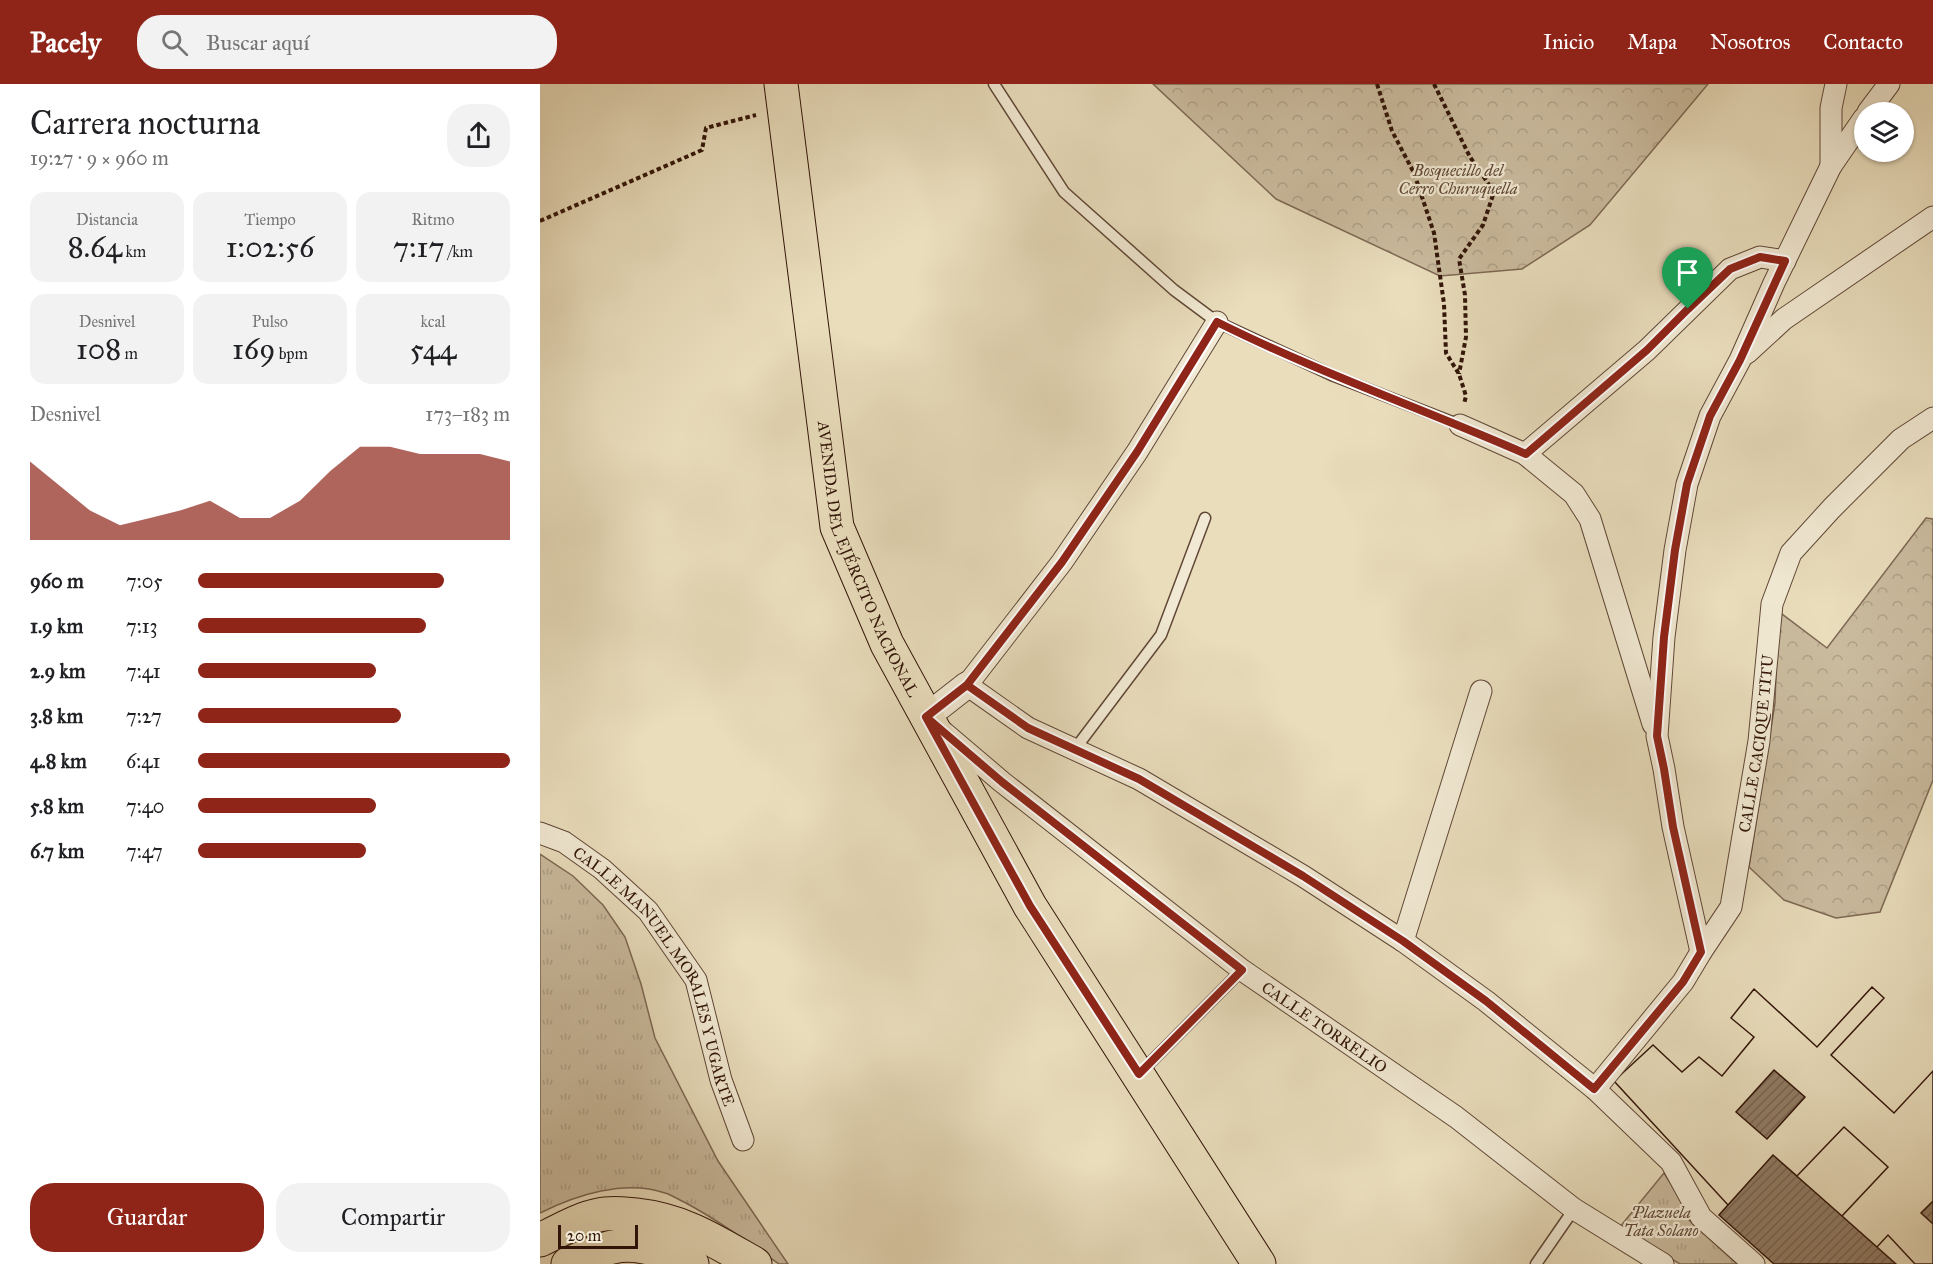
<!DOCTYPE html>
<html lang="es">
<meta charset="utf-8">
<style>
body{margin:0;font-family:"IM FELL Great Primer",serif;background:#f2f2f2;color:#202124;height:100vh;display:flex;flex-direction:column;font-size:22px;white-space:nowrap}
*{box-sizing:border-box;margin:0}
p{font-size:20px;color:#757577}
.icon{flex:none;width:33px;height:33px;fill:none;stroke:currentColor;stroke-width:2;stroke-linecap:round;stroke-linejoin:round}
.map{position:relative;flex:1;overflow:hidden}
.details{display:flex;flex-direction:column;background:#fff;width:540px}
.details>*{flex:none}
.tools{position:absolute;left:1314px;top:18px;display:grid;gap:12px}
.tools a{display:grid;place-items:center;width:60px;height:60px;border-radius:50%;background:#fff;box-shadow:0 2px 4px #0004;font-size:30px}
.scale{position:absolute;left:18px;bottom:15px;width:80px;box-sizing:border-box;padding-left:6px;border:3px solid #321509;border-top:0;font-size:16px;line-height:21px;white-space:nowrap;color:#321509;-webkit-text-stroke:4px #f1e9d3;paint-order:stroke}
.pin{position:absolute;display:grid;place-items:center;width:51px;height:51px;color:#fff;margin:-62px -26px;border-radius:50% 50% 50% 0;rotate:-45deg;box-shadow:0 0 6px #0007}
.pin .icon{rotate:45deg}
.round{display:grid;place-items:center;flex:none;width:63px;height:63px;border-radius:24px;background:#f2f2f2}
.overview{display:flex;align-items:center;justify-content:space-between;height:102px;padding:0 30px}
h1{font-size:33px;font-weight:600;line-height:45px}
.figures{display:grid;grid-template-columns:repeat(3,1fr);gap:9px;height:102px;padding:6px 30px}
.figures div{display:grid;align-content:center;border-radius:15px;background:#f2f2f2;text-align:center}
.figures b{font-size:30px;font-weight:600}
.figures small{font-size:16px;font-weight:400}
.figures p{font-size:16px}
.chart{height:168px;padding:12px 30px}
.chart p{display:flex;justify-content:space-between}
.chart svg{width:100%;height:108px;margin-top:6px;fill:#8f2418;opacity:.7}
.action{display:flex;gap:12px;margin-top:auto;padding:12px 30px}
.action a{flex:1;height:69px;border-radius:24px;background:#8f2418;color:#fff;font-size:24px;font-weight:600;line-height:69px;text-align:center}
.action a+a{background:#f2f2f2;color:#202124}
ul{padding:0 30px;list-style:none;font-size:20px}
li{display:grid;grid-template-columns:96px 72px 1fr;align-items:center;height:45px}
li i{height:15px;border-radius:8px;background:#8f2418}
header{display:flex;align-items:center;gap:36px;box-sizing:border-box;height:84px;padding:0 30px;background:#8f2418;color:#fff}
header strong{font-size:28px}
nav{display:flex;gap:33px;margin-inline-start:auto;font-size:21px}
.search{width:420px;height:54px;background:#f2f2f2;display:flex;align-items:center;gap:15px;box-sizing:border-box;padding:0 21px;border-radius:24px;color:#757577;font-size:22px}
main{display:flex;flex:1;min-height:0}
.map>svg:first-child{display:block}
.forest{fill:url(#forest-crowns);stroke:#7e6854;stroke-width:1.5}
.park{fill:url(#park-tufts);stroke:#7e6854;stroke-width:1.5}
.building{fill:url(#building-hatch);stroke:#321509;stroke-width:1.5;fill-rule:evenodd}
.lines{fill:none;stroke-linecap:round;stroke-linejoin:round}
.service-casing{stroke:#604736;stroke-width:13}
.minor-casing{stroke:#604736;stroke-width:23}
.tertiary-casing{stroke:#604736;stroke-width:28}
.primary-casing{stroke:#321509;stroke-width:35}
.path{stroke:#321509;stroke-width:4;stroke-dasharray:4.5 3;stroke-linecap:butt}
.service{stroke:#f1e9d3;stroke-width:10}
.minor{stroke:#f1e9d3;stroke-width:21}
.tertiary{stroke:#f1e9d3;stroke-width:26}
.primary{stroke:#e9ddbc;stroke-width:33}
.route-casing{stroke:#fff;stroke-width:12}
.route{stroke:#8f2418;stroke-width:8}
.labels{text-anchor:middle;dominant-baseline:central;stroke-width:4.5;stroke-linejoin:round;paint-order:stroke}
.park-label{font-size:16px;font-style:italic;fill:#604736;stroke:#f1e9d3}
.street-label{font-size:16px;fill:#321509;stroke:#f1e9d3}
</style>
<header>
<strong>Pacely</strong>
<div class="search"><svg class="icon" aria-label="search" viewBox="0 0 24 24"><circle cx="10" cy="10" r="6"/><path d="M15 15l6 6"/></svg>Buscar aquí</div>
<nav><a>Inicio</a><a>Mapa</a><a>Nosotros</a><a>Contacto</a></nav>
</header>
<main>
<section class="details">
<div class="overview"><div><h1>Carrera nocturna</h1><p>19:27 · 9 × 960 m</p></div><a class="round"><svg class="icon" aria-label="share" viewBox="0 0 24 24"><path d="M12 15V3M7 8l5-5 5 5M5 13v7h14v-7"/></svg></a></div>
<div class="figures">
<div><p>Distancia</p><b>8.64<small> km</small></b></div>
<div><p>Tiempo</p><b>1:02:56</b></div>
<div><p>Ritmo</p><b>7:17<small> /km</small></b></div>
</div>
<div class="figures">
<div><p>Desnivel</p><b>108<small> m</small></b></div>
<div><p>Pulso</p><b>169<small> bpm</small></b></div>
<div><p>kcal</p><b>544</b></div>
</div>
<div class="chart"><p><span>Desnivel</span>173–183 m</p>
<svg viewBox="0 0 160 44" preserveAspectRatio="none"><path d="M0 44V12L10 22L20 32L30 38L40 35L50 32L60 28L70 35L80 35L90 28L100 16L110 6L120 6L130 9L140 9L150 9L160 12V44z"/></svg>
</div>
<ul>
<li><b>960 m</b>7:05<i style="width:79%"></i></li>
<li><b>1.9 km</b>7:13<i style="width:73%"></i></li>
<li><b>2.9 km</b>7:41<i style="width:57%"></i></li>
<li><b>3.8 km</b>7:27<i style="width:65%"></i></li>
<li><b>4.8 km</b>6:41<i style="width:100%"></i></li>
<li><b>5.8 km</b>7:40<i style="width:57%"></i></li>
<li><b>6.7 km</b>7:47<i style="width:54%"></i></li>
</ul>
<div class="action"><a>Guardar</a><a>Compartir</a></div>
</section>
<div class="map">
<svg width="1393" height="1180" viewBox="0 0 1393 1180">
<defs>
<pattern id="forest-crowns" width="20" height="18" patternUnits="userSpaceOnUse" patternTransform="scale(1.5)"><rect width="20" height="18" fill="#cabb9e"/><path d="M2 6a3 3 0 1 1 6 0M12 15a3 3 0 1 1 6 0" fill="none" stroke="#aea087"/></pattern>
<pattern id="park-tufts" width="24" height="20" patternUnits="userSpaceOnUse" patternTransform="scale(1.5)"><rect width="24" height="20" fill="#cabb9e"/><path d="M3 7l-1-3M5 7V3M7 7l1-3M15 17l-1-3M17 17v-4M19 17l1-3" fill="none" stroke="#aea087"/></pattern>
<pattern id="building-hatch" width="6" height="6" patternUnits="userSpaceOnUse" patternTransform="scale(1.5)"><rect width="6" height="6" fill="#917d66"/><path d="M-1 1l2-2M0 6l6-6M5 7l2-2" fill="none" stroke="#776552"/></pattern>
</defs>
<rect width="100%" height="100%" fill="#e9ddbc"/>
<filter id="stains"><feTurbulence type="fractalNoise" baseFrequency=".00333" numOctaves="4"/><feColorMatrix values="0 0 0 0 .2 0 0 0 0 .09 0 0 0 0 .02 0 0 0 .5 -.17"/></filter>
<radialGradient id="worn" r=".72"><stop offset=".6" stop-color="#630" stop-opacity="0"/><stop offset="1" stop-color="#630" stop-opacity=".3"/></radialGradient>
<!-- forest -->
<path class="forest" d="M613,0H1168L1050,141L982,185L900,192L736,115Z
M1386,434L1393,435V696L1340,828L1296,834L1244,816L1209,783L1235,619L1238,527L1287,564Z"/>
<!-- park -->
<path class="park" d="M0,770L33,792L63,821L85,853L101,900L115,954L178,1077L248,1180H239C208,1158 179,1137 146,1119C139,1116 132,1111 125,1109C85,1095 36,1111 0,1129Z
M1124,1089L1142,1117L1149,1136L1197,1180H1140L1079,1144Z"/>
<!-- building -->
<path class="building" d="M1332,903L1344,914L1291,971L1354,1029L1393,987V1117L1381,1129L1393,1140V1180H1375L1348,1151L1337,1163L1302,1132L1348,1083L1304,1043L1257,1092L1233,1071L1188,1121L1074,997L1113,961L1142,988L1159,973L1182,992L1214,953L1191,934L1214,905L1277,963ZM1234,986L1265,1013L1227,1055L1196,1028Z
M1332,903L1344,914L1291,971L1354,1029L1393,987V1180H1375L1348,1151L1337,1163L1302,1132L1348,1083L1304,1043L1257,1092L1233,1071L1188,1121L1074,997L1113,961L1142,988L1159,973L1182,992L1214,953L1191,934L1214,905L1277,963Z
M1233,1071L1302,1132L1356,1180H1234L1179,1131Z"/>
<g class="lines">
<defs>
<path id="service" d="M454,0L524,108L634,206L677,238L794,292L920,341
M535,665L621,551L665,434
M601,988L702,886
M996,1180L1034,1125"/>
<g id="minor">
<path d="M1328,28L1349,0"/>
<path d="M1291,82V24L1296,0"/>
<path d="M677,238L597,368L522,478L427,601L488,644L599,695L763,792L863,857L946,917L1055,1005L1131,1078L1161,1133L1214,1180"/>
<path d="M1207,269L1244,235L1393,133"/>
<path d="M920,341L985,370L1034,410L1050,435L1113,640"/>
<path d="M985,370L1107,266L1190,185L1220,173L1245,177"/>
<path id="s1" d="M402,647L462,698L702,886L916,1033L1034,1125L1123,1180"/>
<path id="s2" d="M0,749L24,758L62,785L108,827L156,896L181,996L203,1056"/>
<path d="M863,857L941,607"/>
<path d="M1161,868L1133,743L1124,685L1117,652L1124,553L1135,466L1147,400L1170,332L1200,276L1234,199L1291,82L1324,34"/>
<path id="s3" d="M1055,1005L1143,898L1161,868L1191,823L1219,657L1232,520L1251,469L1292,424L1361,355L1393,334"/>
</g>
<path id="tertiary" d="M386,633L427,601"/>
<g id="primary">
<path id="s4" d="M241,0L297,443L347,560L490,822L719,1180"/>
<path d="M0,1156C19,1147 38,1135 59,1131C72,1128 84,1130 96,1131C143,1136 175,1157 215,1180"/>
<path d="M28,1180C42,1174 58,1166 73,1163C96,1157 133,1169 152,1180"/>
</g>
</defs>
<!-- service casing -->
<use href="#service" class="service-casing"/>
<!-- minor casing -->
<use href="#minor" class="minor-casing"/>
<!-- tertiary casing -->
<use href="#tertiary" class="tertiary-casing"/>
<!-- primary casing -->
<use href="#primary" class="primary-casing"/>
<!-- path -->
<path class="path" d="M837,0L852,47L874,89L894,149L904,220L906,269L919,290L926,312L924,320
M894,0L930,73L954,108L943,141L919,175L925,211L926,253L919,290
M0,137L162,66L166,44L216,31"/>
<!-- service -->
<use href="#service" class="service"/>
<!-- minor -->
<use href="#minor" class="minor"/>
<!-- tertiary -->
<use href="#tertiary" class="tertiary"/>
<!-- primary -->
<use href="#primary" class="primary"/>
</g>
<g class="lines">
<defs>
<path id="route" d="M1148,225L1107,266L986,370C883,325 777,288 677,238L597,368L522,478L427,601L386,633L462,698L702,886L599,990L490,822L386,633L427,601L488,644L599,695L763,792L863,857L946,917L1054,1005L1143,898L1161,868L1133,743L1124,685L1117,652L1124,553L1135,466L1147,400L1170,332L1200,276L1245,177L1220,173L1190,185L1148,225"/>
</defs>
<!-- route casing -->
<use href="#route" class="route-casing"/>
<!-- route -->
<use href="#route" class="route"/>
</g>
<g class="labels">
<!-- park labels -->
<g class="park-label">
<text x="918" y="86">Bosquecillo del<tspan x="918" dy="18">Cerro Churuquella</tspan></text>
<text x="1121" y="1128">Plazuela<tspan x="1121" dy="18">Tata Solano</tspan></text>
</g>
<!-- street labels -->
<g class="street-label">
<text stroke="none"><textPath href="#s4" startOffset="486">AVENIDA DEL EJÉRCITO NACIONAL</textPath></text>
<text stroke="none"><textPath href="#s3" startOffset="393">CALLE CACIQUE TITU</textPath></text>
<text stroke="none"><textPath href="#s2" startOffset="194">CALLE MANUEL MORALES Y UGARTE</textPath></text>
<text stroke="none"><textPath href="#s1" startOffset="484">CALLE TORRELIO</textPath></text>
</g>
</g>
<rect width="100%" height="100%" filter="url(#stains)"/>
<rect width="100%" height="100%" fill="url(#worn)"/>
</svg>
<div class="tools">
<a><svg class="icon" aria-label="layers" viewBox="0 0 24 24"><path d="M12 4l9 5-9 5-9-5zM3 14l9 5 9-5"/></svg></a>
</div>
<div class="scale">20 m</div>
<div class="pin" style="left:1148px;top:225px;background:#1e9e55"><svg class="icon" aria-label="arrive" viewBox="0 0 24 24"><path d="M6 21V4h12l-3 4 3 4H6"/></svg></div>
</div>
</main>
